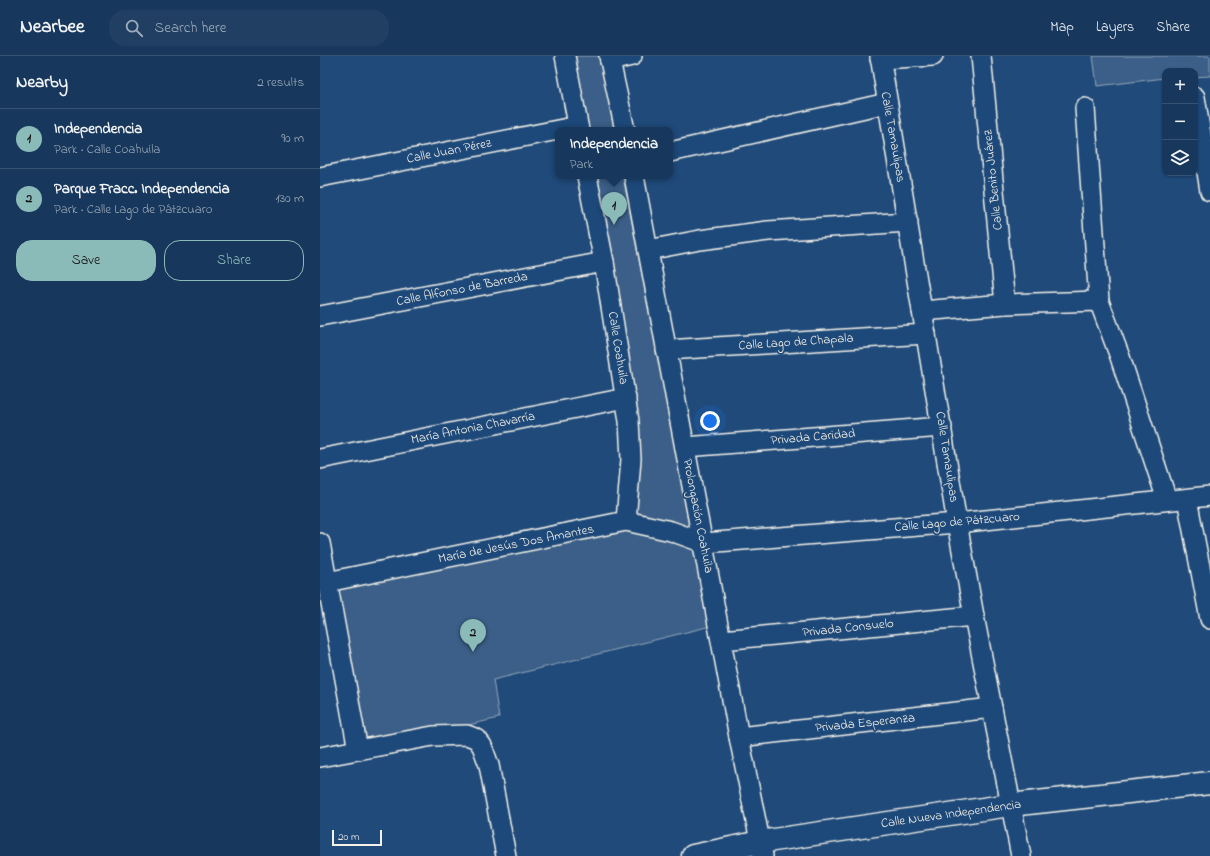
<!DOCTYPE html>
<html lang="en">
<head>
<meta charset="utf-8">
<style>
	body { margin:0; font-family:"Indie Flower",sans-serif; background:#203f62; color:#f1f3f6 }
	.controls { position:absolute; right:12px; top:12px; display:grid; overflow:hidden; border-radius:8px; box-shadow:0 1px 3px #0004 }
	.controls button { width:36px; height:36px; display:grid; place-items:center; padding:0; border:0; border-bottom:1px solid #365272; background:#17385c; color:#f1f3f6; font:20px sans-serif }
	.scale { position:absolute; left:12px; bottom:10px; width:50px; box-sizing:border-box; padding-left:4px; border:2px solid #f4f1e8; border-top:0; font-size:11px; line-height:14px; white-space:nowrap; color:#f4f1e8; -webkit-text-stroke:3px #1f4a7a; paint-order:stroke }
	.you { position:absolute; left:390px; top:365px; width:14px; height:14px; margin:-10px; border:3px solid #fff; border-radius:50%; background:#1a73e8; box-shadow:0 0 0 6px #1a73e833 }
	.badge { display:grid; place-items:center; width:26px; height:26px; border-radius:50%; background:#8bbbb9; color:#111; font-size:13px; font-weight:700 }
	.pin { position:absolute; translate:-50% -33px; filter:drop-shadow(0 1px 2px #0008) }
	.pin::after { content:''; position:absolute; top:21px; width:14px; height:12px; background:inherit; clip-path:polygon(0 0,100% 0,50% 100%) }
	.popup { position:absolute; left:235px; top:71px; width:118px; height:52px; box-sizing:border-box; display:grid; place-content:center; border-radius:8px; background:#17385c; filter:drop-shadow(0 1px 3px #0005); font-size:13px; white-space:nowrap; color:#9eacbb }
	.popup b { font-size:15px; color:#f1f3f6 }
	.popup::after { content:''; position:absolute; left:50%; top:100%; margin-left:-8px; border:8px solid transparent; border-top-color:#17385c }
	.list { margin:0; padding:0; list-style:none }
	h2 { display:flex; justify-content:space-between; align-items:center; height:52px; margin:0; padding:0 16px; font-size:17px }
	h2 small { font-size:13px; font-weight:400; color:#9eacbb }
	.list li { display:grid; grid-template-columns:26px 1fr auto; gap:12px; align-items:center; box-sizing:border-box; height:60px; padding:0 16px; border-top:1px solid #365272 }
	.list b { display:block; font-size:15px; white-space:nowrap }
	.list p { margin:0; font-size:13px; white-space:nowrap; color:#9eacbb }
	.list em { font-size:13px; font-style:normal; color:#9eacbb }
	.actions { display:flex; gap:8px; padding:12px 16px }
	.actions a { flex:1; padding:9px 0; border:1px solid #8bbbb9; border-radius:16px; text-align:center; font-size:14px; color:#8bbbb9 }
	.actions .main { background:#8bbbb9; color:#111 }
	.icon { flex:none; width:22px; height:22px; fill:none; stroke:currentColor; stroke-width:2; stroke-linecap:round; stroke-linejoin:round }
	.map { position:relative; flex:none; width:890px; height:800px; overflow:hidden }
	header { display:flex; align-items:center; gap:24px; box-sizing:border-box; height:56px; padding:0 20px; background:#17385c; border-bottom:1px solid #365272 }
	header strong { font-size:19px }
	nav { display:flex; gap:22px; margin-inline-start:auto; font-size:14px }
	.search { width:280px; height:36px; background:#203f62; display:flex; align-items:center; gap:10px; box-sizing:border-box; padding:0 14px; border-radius:16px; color:#9eacbb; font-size:15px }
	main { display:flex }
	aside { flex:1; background:#17385c }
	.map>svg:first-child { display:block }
	.green { fill:#3a5f88; stroke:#97a8b8 }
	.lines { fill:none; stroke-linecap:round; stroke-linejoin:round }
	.street-casing { stroke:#f4f1e8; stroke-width:22 }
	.secondary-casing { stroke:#f4f1e8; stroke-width:25 }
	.street { stroke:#1f4a7a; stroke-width:19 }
	.secondary { stroke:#1f4a7a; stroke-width:22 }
	.labels { text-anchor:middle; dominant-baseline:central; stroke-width:3.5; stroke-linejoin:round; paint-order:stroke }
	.street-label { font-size:13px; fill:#f4f1e8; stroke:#1f4a7a }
</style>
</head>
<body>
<header>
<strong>Nearbee</strong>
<div class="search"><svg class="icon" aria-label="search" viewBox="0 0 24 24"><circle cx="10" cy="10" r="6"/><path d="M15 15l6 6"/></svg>Search here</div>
<nav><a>Map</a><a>Layers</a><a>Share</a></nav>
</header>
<main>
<aside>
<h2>Nearby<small>2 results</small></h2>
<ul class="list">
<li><span class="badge">1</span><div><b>Independencia</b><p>Park · Calle Coahuila</p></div><em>90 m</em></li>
<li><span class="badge">2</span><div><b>Parque Fracc. Independencia</b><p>Park · Calle Lago de Pátzcuaro</p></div><em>130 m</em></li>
</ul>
<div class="actions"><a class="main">Save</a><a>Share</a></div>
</aside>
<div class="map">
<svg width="890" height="800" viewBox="0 0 890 800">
	<rect width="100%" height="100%" fill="#1f4a7a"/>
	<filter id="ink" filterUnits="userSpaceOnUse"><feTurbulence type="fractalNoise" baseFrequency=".025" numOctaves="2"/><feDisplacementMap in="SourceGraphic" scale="8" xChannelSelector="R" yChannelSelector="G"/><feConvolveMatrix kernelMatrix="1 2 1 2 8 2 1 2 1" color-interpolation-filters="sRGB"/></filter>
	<g filter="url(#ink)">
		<g class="green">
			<polygon points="245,0 280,0 294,74 259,74"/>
			<polygon points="773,0 890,0 890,20 875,21 875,15 845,15 845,22 777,30"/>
			<polygon points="267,120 303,120 345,339 377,484 399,568 173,624 179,662 38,694 7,526 306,465 311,403"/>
		</g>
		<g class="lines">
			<defs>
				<g id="street">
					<polyline points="245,0 259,74"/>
					<polyline points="289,0 305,74"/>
					<polyline points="560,0 637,467 654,560 701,800"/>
					<polyline points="661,0 685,248"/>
					<polyline points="560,3 613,0"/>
					<polyline points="290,5 312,0"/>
					<polyline points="875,41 890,135"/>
					<polyline points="765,52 779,245 800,301 847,444"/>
					<polyline points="350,96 567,47"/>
					<polyline points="267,120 284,206 309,365 311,403 306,465"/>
					<polyline points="314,120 419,681 443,800"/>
					<polyline points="0,121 258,70"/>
					<polyline points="328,194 380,184 448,175 588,166"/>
					<polyline points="602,255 685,248 779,245"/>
					<polyline points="0,260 284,206"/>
					<polyline points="346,294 606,278"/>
					<polyline points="365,391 622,371"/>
					<polyline points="0,403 306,342"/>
					<polyline points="867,443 890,563"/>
					<polyline points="0,487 38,694"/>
					<polyline points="7,526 306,465 351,475 384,487 637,467 890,440"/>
					<polyline points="402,584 654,560"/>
					<polyline points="419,681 672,652"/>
					<polyline points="0,701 113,680 147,679 157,683 162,690 169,709 186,800"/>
				</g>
				<polyline id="secondary" points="373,800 440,786 690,749 890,727"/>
			</defs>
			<use href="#street" class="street-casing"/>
			<use href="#secondary" class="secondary-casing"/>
			<use href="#street" class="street"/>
			<use href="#secondary" class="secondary"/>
		</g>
	</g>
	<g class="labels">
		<g class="street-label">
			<text transform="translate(573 81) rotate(80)">Calle Tamaulipas</text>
			<text transform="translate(129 95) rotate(-11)">Calle Juan Pérez</text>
			<text transform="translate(673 124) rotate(-96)">Calle Benito Juárez</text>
			<text transform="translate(142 233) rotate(-11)">Calle Alfonso de Barreda</text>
			<text transform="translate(476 286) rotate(-4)">Calle Lago de Chapala</text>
			<text transform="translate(298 292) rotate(81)">Calle Coahuila</text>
			<text transform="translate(153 372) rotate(-11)">María Antonia Chavarría</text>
			<text transform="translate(493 381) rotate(-5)">Privada Caridad</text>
			<text transform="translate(627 401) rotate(81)">Calle Tamaulipas</text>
			<text transform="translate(378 460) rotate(79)">Prolongación Coahuila</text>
			<text transform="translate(637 466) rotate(-5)">Calle Lago de Pátzcuaro</text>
			<text transform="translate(196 488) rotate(-11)">María de Jesús Dos Amantes</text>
			<text transform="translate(528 572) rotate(-6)">Privada Consuelo</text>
			<text transform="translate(545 667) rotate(-6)">Privada Esperanza</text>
			<text transform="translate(631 758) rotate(-8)">Calle Nueva Independencia</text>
		</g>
	</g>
</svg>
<div class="controls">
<button>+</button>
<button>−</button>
<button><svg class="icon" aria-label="layers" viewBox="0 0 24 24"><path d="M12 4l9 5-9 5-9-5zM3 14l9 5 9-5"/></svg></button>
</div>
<div class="scale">20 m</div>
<div class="you"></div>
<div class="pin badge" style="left:294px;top:169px">1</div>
<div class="popup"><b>Independencia</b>Park</div>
<div class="pin badge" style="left:153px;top:596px">2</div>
</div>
</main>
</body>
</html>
